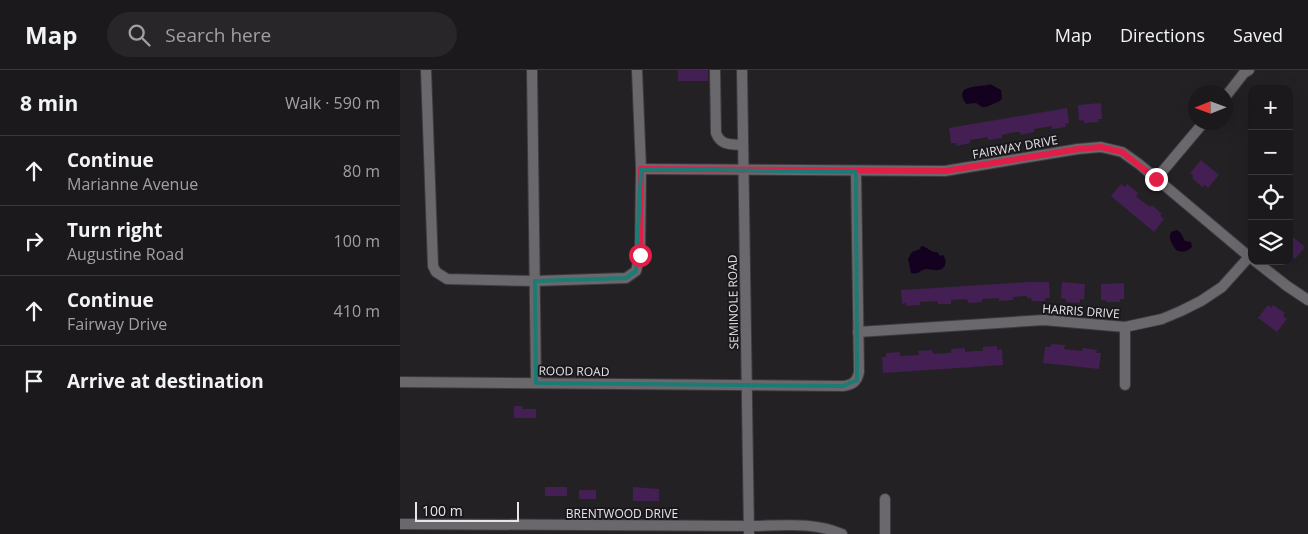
<!DOCTYPE html>
<html lang="en">
<head>
<meta charset="utf-8">
<style>
	body { margin:0; font-family:"Open Sans",sans-serif; background:#282629; color:#f1f3f6 }
	.controls { position:absolute; right:15px; top:15px; display:grid; overflow:hidden; border-radius:10px; box-shadow:0 5px 20px #0002 }
	.controls button { width:45px; height:45px; display:grid; place-items:center; padding:0; border:0; border-bottom:1px solid #39383b; background:#1b191c; color:#f1f3f6; font:25px sans-serif }
	.compass { position:absolute; left:788px; top:15px; width:45px; height:45px; border-radius:50%; background:#1b191c; box-shadow:0 5px 20px #0002; rotate:269deg }
	.scale { position:absolute; left:15px; bottom:12px; width:104px; box-sizing:border-box; padding-left:5px; border:2px solid #e7e5e8; border-top:0; font-size:14px; line-height:18px; white-space:nowrap; color:#e7e5e8; -webkit-text-stroke:4px #1a181c; paint-order:stroke }
	.stop { position:absolute; width:15px; height:15px; margin:-11px; border:4px solid #e11d48; border-radius:50%; background:#fff }
	.stop.end { background:#e11d48; border-color:#fff; box-shadow:0 1px 5px #0008 }
	.list { margin:0; padding:0; list-style:none }
	h2 { display:flex; justify-content:space-between; align-items:center; height:65px; margin:0; padding:0 20px; font-size:21px }
	h2 small { font-size:16px; font-weight:400; color:#a0a0a3 }
	.list li { display:grid; grid-template-columns:32px 1fr auto; gap:15px; align-items:center; box-sizing:border-box; height:70px; padding:0 20px; border-top:1px solid #39383b }
	.list b { display:block; font-size:19px; white-space:nowrap }
	.list p { margin:0; font-size:16px; white-space:nowrap; color:#a0a0a3 }
	.list em { font-size:16px; font-style:normal; color:#a0a0a3 }
	.icon { flex:none; width:28px; height:28px; fill:none; stroke:currentColor; stroke-width:2; stroke-linecap:round; stroke-linejoin:round }
	.map { position:relative; flex:none; width:908px; height:464px; overflow:hidden }
	header { display:flex; align-items:center; gap:30px; box-sizing:border-box; height:70px; padding:0 25px; background:#1b191c; border-bottom:1px solid #39383b }
	header strong { font-size:24px }
	nav { display:flex; gap:28px; margin-inline-start:auto; font-size:18px }
	.search { width:350px; height:45px; background:#282629; display:flex; align-items:center; gap:12px; box-sizing:border-box; padding:0 18px; border-radius:28px; color:#a0a0a3; font-size:19px }
	main { display:flex }
	aside { flex:1; background:#1b191c }
	.map>svg:first-child { display:block }
	.water { fill:#14001f }
	.building { fill:#431f53 }
	.lines { fill:none; stroke-linecap:round; stroke-linejoin:round }
	.minor-casing { stroke:#3d3b3e; stroke-width:12 }
	.minor { stroke:#6b686d; stroke-width:10 }
	.route { stroke:#e11d48; stroke-width:6 }
	.marked { fill:none; stroke:#1a7c74; stroke-width:4; stroke-linejoin:round }
	.labels { text-anchor:middle; dominant-baseline:central; stroke-width:4; stroke-linejoin:round; paint-order:stroke }
	.street-label { font-size:12px; fill:#e7e5e8; stroke:#1a181c }
</style>
</head>
<body>
<header>
<strong>Map</strong>
<div class="search"><svg class="icon" aria-label="search" viewBox="0 0 24 24"><circle cx="10" cy="10" r="6"/><path d="M15 15l6 6"/></svg>Search here</div>
<nav><a>Map</a><a>Directions</a><a>Saved</a></nav>
</header>
<main>
<aside>
<h2>8 min<small>Walk · 590 m</small></h2>
<ul class="list">
<li><svg class="icon" aria-label="ahead" viewBox="0 0 24 24"><path d="M12 20V5M6 11l6-6 6 6"/></svg><div><b>Continue</b><p>Marianne Avenue</p></div><em>80 m</em></li>
<li><svg class="icon" aria-label="right" viewBox="0 0 24 24"><path d="M7 20v-9h11M14 6l5 5-5 5"/></svg><div><b>Turn right</b><p>Augustine Road</p></div><em>100 m</em></li>
<li><svg class="icon" aria-label="ahead" viewBox="0 0 24 24"><path d="M12 20V5M6 11l6-6 6 6"/></svg><div><b>Continue</b><p>Fairway Drive</p></div><em>410 m</em></li>
<li><svg class="icon" aria-label="arrive" viewBox="0 0 24 24"><path d="M6 21V4h12l-3 4 3 4H6"/></svg><div><b>Arrive at destination</b></div></li>
</ul>
</aside>
<div class="map">
<svg width="908" height="464" viewBox="0 0 908 464">
	<rect width="100%" height="100%" fill="#242125"/>
	<g class="water">
		<path d="M590,14L601,20L602,28L600,31L586,37H582L576,33L566,34C552,13 581,18 590,14Z"/>
		<path d="M777,160L781,163L785,171L791,172L792,177C787,182 782,183 776,180C772,174 768,169 771,162Z"/>
		<path d="M521,176C528,177 531,183 537,182L540,186L543,185C549,193 544,202 534,200C532,200 528,199 526,199C520,200 519,205 511,203L508,189L512,182L520,179Z"/>
	</g>
	<g class="building">
		<rect x="278" y="0" width="30" height="11"/>
		<polygon points="701,33 702,49 698,49 698,52 684,53 684,50 679,51 678,35"/>
		<polygon points="667,38 669,53 665,54 666,57 652,59 652,56 634,59 634,62 621,65 620,62 615,62 602,65 602,68 588,70 588,67 583,68 570,70 570,73 557,76 556,73 551,73 549,58"/>
		<polygon points="801,90 819,105 808,118 805,115 802,117 792,108 794,106 790,103"/>
		<polygon points="721,114 725,117 727,114 738,123 736,126 739,129 750,137 752,135 762,144 760,146 764,149 754,162 711,126"/>
		<polygon points="889,164 905,177 895,189 889,184"/>
		<polygon points="629,212 649,212 650,228 645,228 645,231 632,231 631,228 627,228 627,226 613,227 613,230 599,231 599,228 582,229 582,232 568,233 568,230 564,229 551,230 551,234 538,234 537,231 520,232 520,235 506,236 506,233 502,234 501,220"/>
		<polygon points="662,212 685,214 684,230 680,229 680,233 666,232 666,229 661,228"/>
		<polygon points="724,213 724,229 720,229 720,232 706,232 706,230 701,230 701,214"/>
		<polygon points="868,235 871,238 873,235 885,243 883,246 887,249 877,262 858,248"/>
		<polygon points="651,274 665,275 664,279 682,281 683,278 697,280 696,283 701,283 699,299 643,293 645,277 650,277"/>
		<polygon points="597,276 597,280 602,279 603,295 483,303 482,287 486,287 486,283 500,282 500,286 519,285 518,281 532,280 533,284 546,283 551,283 551,279 565,278 565,282 575,281 583,281 583,277"/>
		<polygon points="114,336 122,336 122,339 136,339 136,348 114,348"/>
		<rect x="145" y="417" width="22" height="9"/>
		<polygon points="233,417 259,419 259,431 233,431"/>
		<rect x="179" y="420" width="17" height="9"/>
	</g>
	<g class="lines">
		<defs>
			<g id="minor">
				<polyline points="26,0 33,196 36,202 47,209 135,211 226,208 236,201 240,185 241,99 237,0"/>
				<polyline points="132,0 136,313"/>
				<path d="M315,0L316,63C321,76 331,74 343,75"/>
				<polyline points="342,0 349,464"/>
				<polyline points="826,26 844,3 849,0"/>
				<polyline points="241,99 545,101 678,79 701,77 722,82 739,94 852,189"/>
				<polyline points="756,109 804,52"/>
				<polyline points="855,191 887,216 908,230"/>
				<polyline points="725,257 725,315"/>
				<polyline points="458,262 644,250 725,257 762,249 781,241 801,231 822,217 849,187"/>
				<path d="M0,312L443,316C452,315 457,312 459,302L456,102"/>
				<polyline points="485,429 485,464"/>
				<path d="M0,454L349,456C379,456 413,451 442,464"/>
			</g>
		</defs>
		<use href="#minor" class="minor-casing"/>
		<use href="#minor" class="minor"/>
	</g>
	<g class="lines">
		<polyline class="route" points="240,185 241,99 545,101 678,79 701,77 722,82 756,109"/>
	</g>
	<path class="marked" d="M241,99L456,102L457,310L443,316L136,313L135,211L226,208L236,201Z"/>
	<g class="labels">
		<g class="street-label">
			<text transform="translate(615 77) rotate(-10)">FAIRWAY DRIVE</text>
			<text transform="translate(333 232) rotate(-91)">SEMINOLE ROAD</text>
			<text transform="translate(681 241) rotate(4)">HARRIS DRIVE</text>
			<text transform="translate(174 301) rotate(1)">ROOD ROAD</text>
			<text x="222" y="443">BRENTWOOD DRIVE</text>
		</g>
	</g>
</svg>
<div class="controls">
<button>+</button>
<button>−</button>
<button><svg class="icon" aria-label="locate" viewBox="0 0 24 24"><circle cx="12" cy="12" r="6"/><path d="M12 2v4M12 18v4M2 12h4M18 12h4"/></svg></button>
<button><svg class="icon" aria-label="layers" viewBox="0 0 24 24"><path d="M12 4l9 5-9 5-9-5zM3 14l9 5 9-5"/></svg></button>
</div>
<svg class="compass" viewBox="-18 -18 36 36"><path d="M0-13l5 13h-10z" fill="#e53935"/><path d="M0 13l5-13h-10z" fill="#a0a0a3"/></svg>
<div class="scale">100 m</div>
<div class="stop" style="left:240px;top:185px"></div>
<div class="stop end" style="left:756px;top:109px"></div>
</div>
</main>
</body>
</html>
